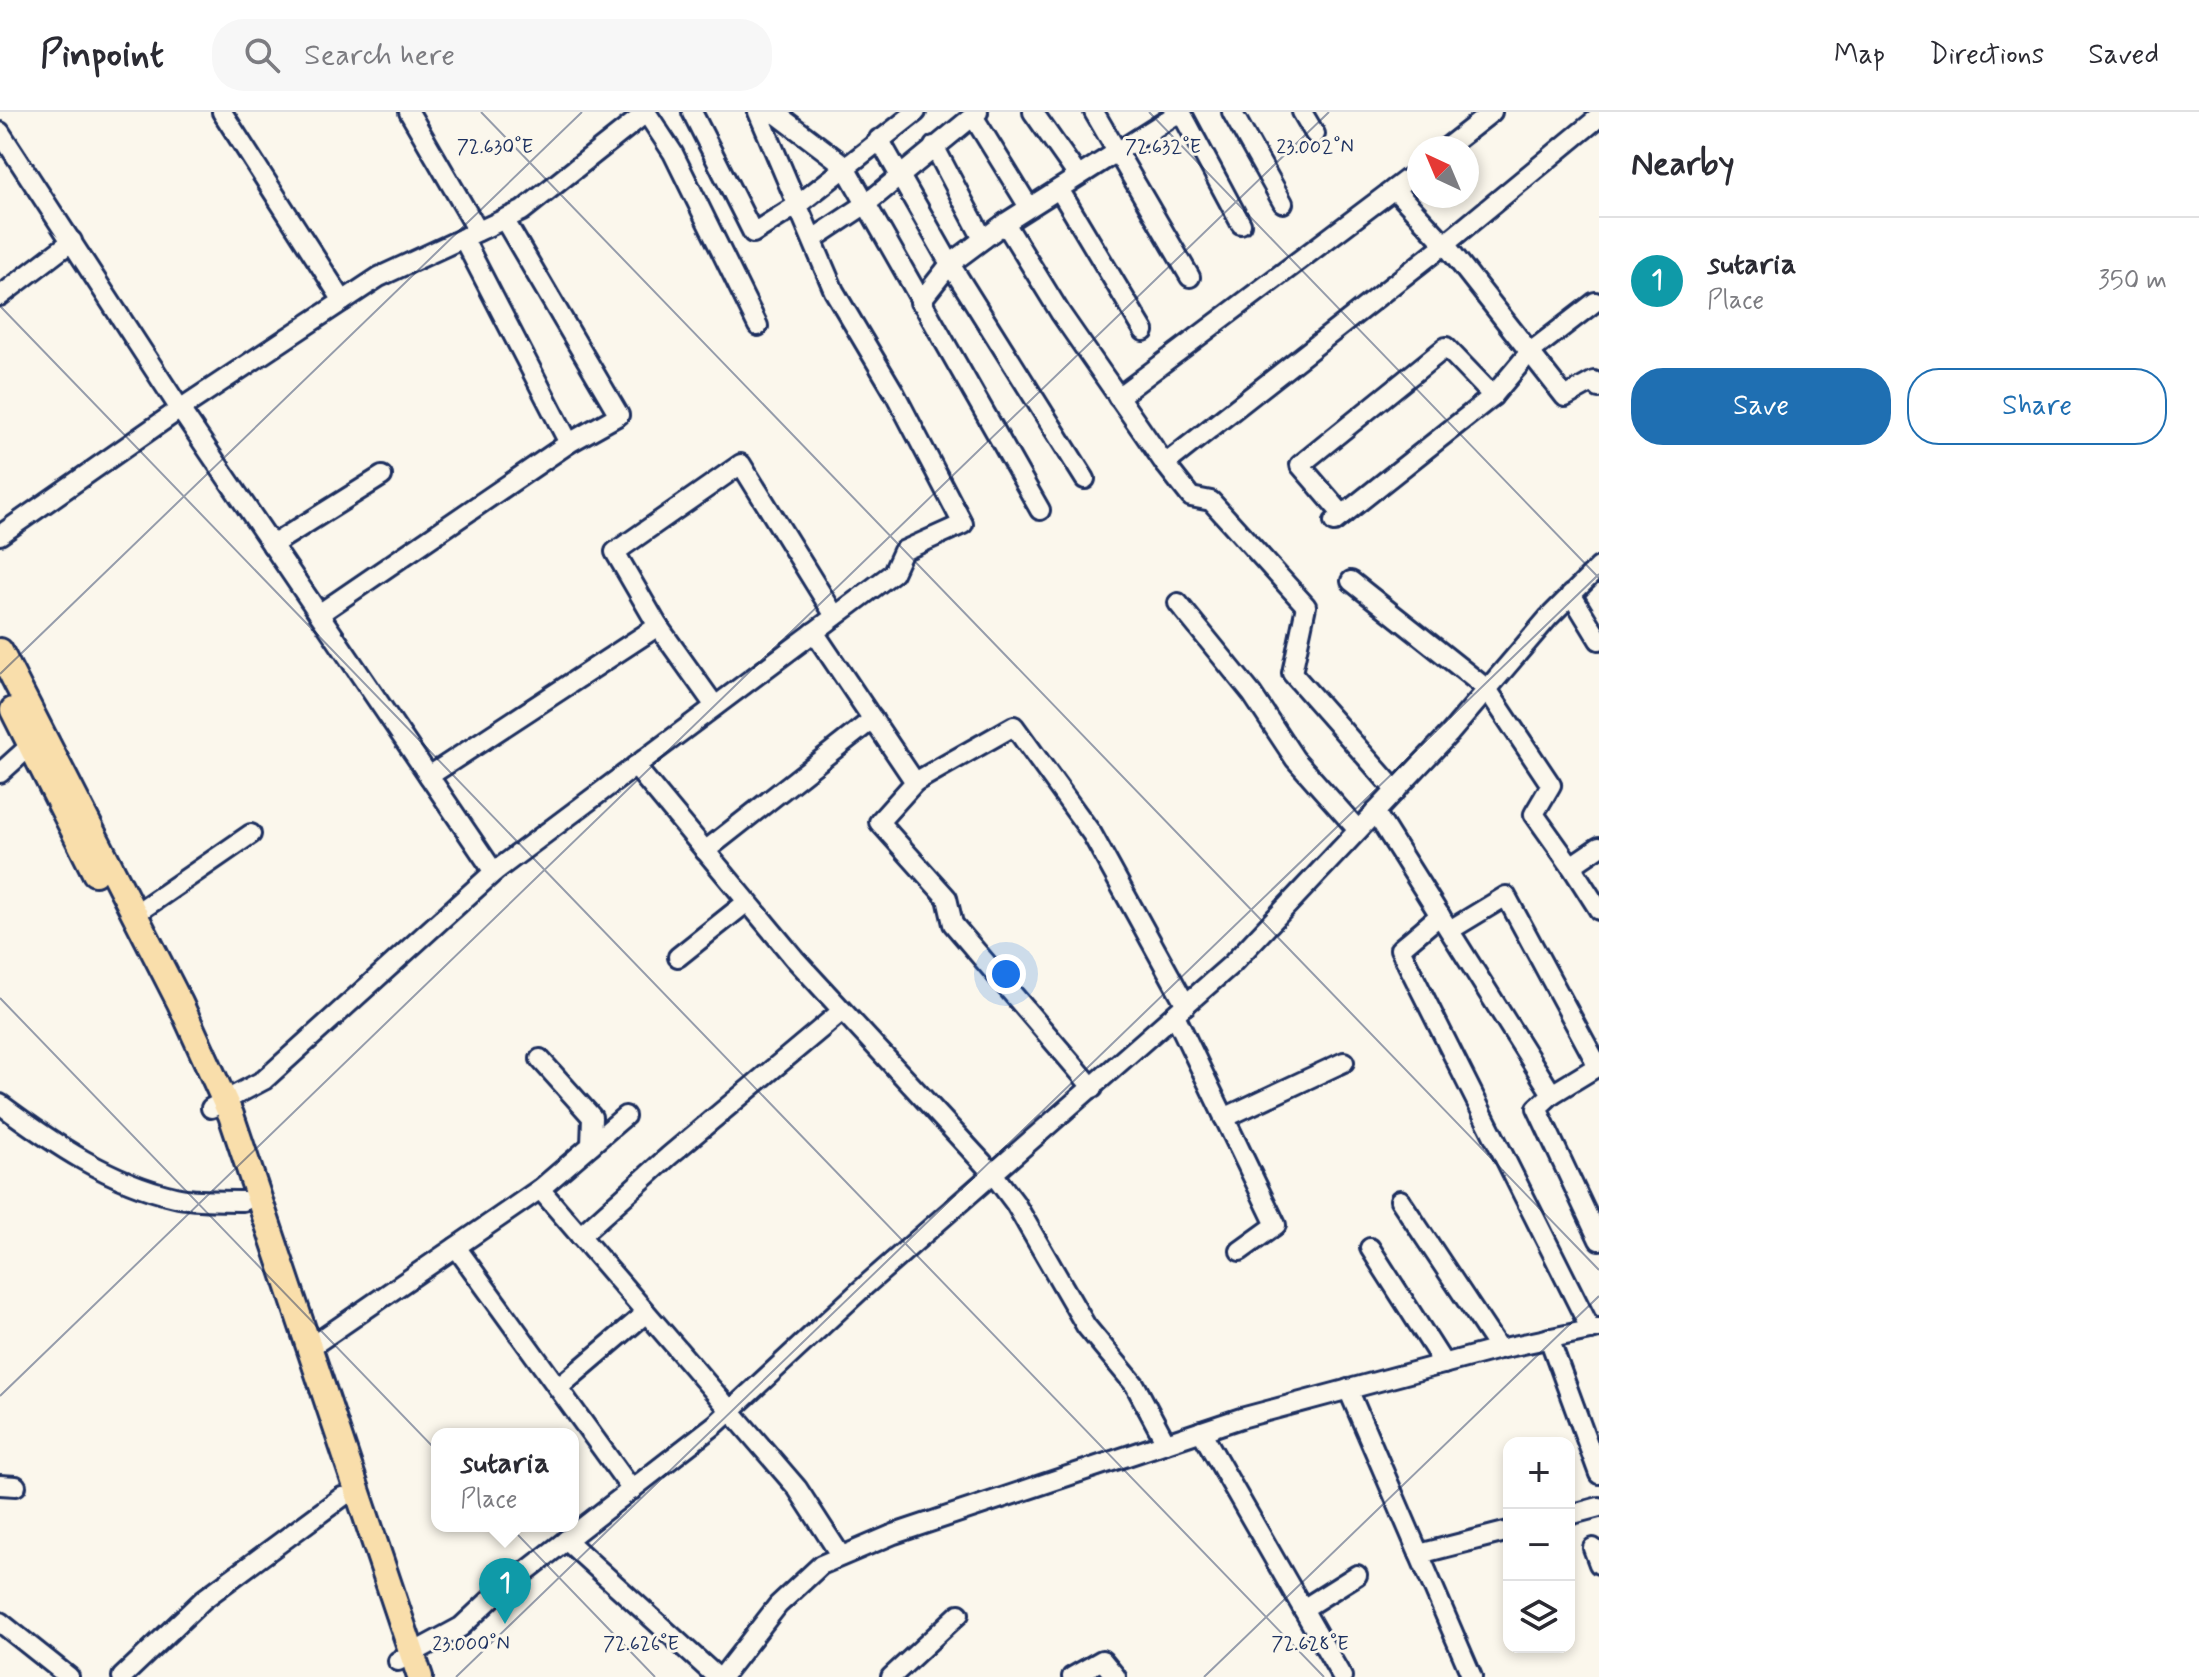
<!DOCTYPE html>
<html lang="en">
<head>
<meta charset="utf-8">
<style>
	body { margin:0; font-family:Mynerve,sans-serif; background:#f7f7f7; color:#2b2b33 }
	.controls { position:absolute; right:24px; bottom:24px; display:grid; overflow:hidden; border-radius:16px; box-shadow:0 4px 12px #0003 }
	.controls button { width:72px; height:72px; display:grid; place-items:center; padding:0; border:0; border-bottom:2px solid #e1e1e2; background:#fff; color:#2b2b33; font:40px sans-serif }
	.compass { position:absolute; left:1407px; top:24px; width:72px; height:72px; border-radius:50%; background:#fff; box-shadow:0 4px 12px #0003; rotate:316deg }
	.you { position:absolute; left:1006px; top:862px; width:28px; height:28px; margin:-20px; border:6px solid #fff; border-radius:50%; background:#1a73e8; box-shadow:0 0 0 12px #1a73e833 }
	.badge { display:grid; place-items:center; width:52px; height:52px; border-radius:50%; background:#1f6fb2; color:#fff; font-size:26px; font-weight:700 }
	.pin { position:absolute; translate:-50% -66px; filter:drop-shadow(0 2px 4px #0008) }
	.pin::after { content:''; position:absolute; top:42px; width:28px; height:24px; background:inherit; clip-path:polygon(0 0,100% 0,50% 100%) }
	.popup { position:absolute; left:431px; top:1316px; width:148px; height:104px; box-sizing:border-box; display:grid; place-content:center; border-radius:16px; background:#fff; filter:drop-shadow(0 2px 6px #0005); font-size:26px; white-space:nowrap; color:#7c7c81 }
	.popup b { font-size:30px; color:#2b2b33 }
	.popup::after { content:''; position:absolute; left:50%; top:100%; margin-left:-16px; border:16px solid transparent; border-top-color:#fff }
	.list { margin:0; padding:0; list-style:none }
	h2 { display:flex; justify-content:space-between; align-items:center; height:104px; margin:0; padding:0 32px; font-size:34px }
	h2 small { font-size:26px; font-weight:400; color:#7c7c81 }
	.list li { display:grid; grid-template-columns:52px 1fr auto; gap:24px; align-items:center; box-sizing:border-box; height:128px; padding:0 32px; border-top:2px solid #e1e1e2 }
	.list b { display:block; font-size:30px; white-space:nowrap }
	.list p { margin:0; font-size:26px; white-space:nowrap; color:#7c7c81 }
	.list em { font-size:26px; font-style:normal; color:#7c7c81 }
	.actions { display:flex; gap:16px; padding:24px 32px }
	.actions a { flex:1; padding:18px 0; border:2px solid #1f6fb2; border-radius:32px; text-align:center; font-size:28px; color:#1f6fb2 }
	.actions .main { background:#1f6fb2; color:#fff }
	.icon { flex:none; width:44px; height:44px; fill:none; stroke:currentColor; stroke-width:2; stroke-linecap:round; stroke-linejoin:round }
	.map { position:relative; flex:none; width:1599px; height:1565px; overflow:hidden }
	header { display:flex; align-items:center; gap:48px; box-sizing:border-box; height:112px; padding:0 40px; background:#fff; border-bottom:2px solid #e1e1e2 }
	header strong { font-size:38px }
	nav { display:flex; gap:44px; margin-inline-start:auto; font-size:28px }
	.search { width:560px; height:72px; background:#f7f7f7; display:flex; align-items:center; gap:20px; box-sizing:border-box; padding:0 28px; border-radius:32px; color:#7c7c81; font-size:30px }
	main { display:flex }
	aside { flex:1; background:#fff }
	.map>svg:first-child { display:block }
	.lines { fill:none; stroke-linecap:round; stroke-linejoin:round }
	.minor-casing { stroke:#1b2f5e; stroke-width:24 }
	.major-casing { stroke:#1b2f5e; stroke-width:30 }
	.minor { stroke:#fbf7ec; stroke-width:18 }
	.major { stroke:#f9deab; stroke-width:24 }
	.ticks { fill:none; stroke:#1b2f5e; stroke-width:2; stroke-opacity:0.45 }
	.ticks-label { font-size:20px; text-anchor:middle; fill:#1b2f5e; stroke:#fbf7ec; stroke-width:6; stroke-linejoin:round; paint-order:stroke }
</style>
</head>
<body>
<header>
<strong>Pinpoint</strong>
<div class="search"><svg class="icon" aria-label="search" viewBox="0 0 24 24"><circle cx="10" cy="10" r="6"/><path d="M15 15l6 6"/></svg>Search here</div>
<nav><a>Map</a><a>Directions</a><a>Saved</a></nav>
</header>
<main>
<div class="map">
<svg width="1599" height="1565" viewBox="0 0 1599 1565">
	<rect width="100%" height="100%" fill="#fbf7ec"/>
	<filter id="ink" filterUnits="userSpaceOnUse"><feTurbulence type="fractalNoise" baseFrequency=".0125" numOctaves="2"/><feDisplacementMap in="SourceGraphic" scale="16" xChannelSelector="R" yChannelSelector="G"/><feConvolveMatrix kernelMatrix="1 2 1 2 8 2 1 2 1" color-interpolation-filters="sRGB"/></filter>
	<g filter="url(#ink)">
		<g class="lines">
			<defs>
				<g id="minor">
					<polyline points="222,0 343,189"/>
					<polyline points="409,0 478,119"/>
					<polyline points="646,0 673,41 758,214"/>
					<polyline points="692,0 753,121 799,92 916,0"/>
					<polyline points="774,0 844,53 1040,398"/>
					<polyline points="1033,0 1078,64"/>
					<polyline points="1094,0 1190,165"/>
					<polyline points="1180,0 1005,111 1061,202 1165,352 1445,132 1565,285 1594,269 1599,276"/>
					<polyline points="1181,0 1241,112"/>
					<polyline points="1232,0 1283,91"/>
					<polyline points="1302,0 1315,22"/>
					<polyline points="973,4 1029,95"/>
					<polyline points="0,20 180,297 494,760 893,461 903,439 963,412 894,280 834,179 758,0"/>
					<polyline points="879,27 950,152 1005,111"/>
					<polyline points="934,34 983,127"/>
					<polyline points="1446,36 1492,0"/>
					<polyline points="1059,77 1144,219"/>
					<polyline points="1394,77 1419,58"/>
					<polyline points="463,126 569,331 619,303 504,107"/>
					<polyline points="813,127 866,92 978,0"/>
					<polyline points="0,184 72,129"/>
					<polyline points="920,190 950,152 1085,367"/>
					<polyline points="1118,285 1394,77 1445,132 1599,5"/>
					<polyline points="1165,352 1191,385 1211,389 1306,494 1292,561 1396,679"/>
					<polyline points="1343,403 1300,353 1446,235 1493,284"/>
					<polyline points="1334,410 1493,284 1529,241 1595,190"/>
					<polyline points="0,423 180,297 379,165 522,99 647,0"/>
					<polyline points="272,433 382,364"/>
					<polyline points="1351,469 1487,577 1551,673 1534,702 1571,754 1599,735"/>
					<polyline points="1571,482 1599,528"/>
					<polyline points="1178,491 1252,582 1295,647 1358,718"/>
					<polyline points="319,502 569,331"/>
					<polyline points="658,514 615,440 741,352 835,504"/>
					<polyline points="814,520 915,670 879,710 947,786 953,812 1093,976"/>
					<polyline points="635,654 795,847 994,1063 1015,1091 1086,1214 1135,1273 1166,1331"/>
					<polyline points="0,661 30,634"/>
					<polyline points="429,664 658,514 715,594"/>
					<polyline points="915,670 1014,614 1092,722 1186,893"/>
					<polyline points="1375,700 1552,982 1537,996 1599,1128"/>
					<polyline points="705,739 873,607"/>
					<polyline points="1571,754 1599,798"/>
					<polyline points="135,802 251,722"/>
					<polyline points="1440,803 1400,837 1591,1218"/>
					<polyline points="1450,818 1506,784 1598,954 1552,982"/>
					<polyline points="678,845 747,790"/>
					<polyline points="1175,903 1276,1113 1240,1139"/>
					<polyline points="540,947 592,1005 591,1033"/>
					<path d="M0,992C54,1032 109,1070 175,1085C196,1090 221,1088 243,1089"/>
					<polyline points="211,996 264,968 494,760"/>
					<polyline points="1224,1006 1344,950"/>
					<polyline points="540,1077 797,1376 841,1444"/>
					<polyline points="1400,1088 1499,1237"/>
					<polyline points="580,1124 669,1044 842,899"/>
					<polyline points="456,1135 632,1378"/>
					<polyline points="1370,1136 1444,1252"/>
					<polyline points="1549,1226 1599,1362"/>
					<polyline points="309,1236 540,1077 625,1004"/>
					<polyline points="558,1276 645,1202"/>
					<polyline points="1348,1277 1472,1565"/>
					<polyline points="1201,1319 1342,1565"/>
					<polyline points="0,1373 16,1374"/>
					<polyline points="1569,1403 1599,1395"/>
					<polyline points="566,1428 717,1565"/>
					<polyline points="1593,1436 1599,1452"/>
					<polyline points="1419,1442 1509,1419"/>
					<polyline points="1303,1497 1357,1463"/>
					<polyline points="0,1510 69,1565"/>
					<polyline points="398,1549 461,1515 493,1485 716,1312 866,1173 1232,852 1450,621 1548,506 1599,455"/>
					<polyline points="122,1565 204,1487 342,1385"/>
					<polyline points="722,1565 778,1493 821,1453 894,1422 1241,1306 1499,1237 1599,1216"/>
					<polyline points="891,1565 959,1502"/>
					<polyline points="1072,1565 1102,1548 1116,1565"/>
				</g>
				<g id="major">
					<polyline points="0,539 180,891 231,1003 420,1565"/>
					<polyline points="13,598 95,761"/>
				</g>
			</defs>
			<use href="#minor" class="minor-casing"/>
			<use href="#major" class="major-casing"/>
			<use href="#minor" class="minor"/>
			<use href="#major" class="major"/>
		</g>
	</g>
	<path class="ticks" d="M481,0L1599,1158M1149,0L1599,466M0,194L1324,1565M0,562L582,0M0,886L655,1565M0,1284L1329,0M456,1565L1599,462M1204,1565L1599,1184"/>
	<g class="ticks-label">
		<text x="1315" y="41">23.002°N</text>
		<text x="495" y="41">72.630°E</text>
		<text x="1163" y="41">72.632°E</text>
		<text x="641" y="1538">72.626°E</text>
		<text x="1310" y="1538">72.628°E</text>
		<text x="471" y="1538">23.000°N</text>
	</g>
</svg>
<div class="controls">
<button>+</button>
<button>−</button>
<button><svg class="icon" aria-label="layers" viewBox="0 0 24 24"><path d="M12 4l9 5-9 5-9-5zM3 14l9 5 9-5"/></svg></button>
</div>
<svg class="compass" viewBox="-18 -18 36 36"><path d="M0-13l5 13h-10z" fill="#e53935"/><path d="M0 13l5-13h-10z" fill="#7c7c81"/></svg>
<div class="you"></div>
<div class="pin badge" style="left:505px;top:1512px;background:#0f9aa8">1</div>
<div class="popup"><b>sutaria</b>Place</div>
</div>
<aside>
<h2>Nearby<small></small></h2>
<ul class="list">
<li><span class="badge" style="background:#0f9aa8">1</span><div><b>sutaria</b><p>Place</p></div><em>350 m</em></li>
</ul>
<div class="actions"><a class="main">Save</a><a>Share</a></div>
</aside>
</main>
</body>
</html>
